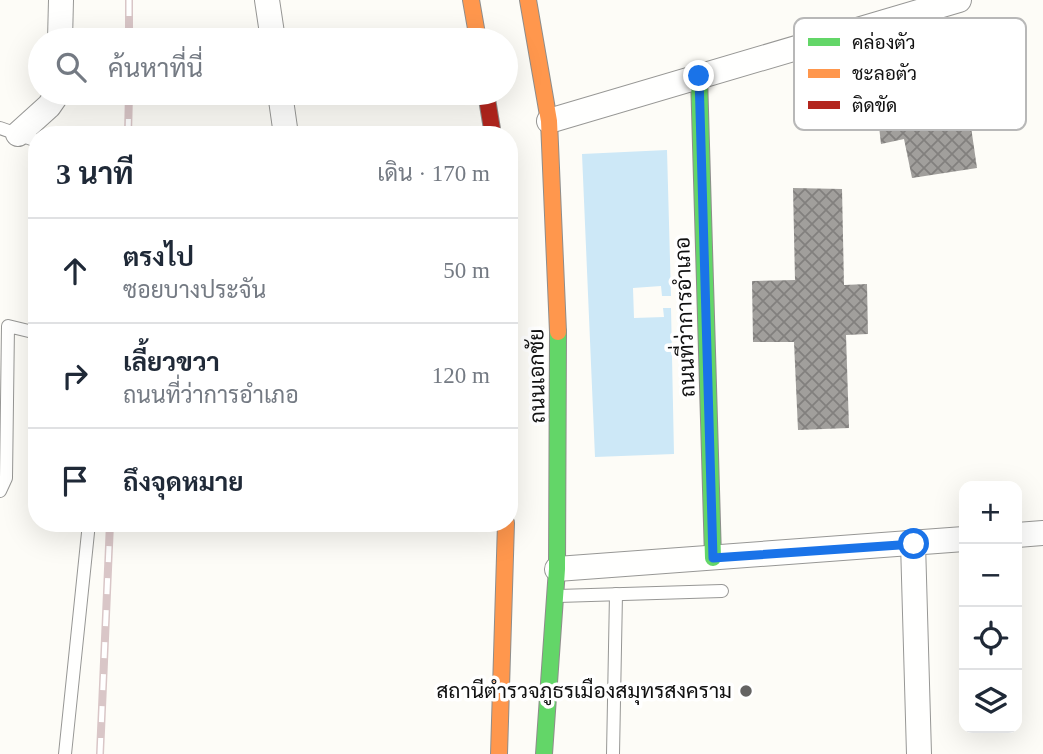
<!DOCTYPE html>
<html lang="th">
<head>
<meta charset="utf-8">
<style>
	body { margin:0; font-family:"Times New Roman",Sarabun,serif; background:#f6f6f7; color:#1f2937 }
	.controls { position:absolute; right:21px; bottom:21px; display:grid; overflow:hidden; border-radius:14px; box-shadow:0 7px 28px #0002 }
	.controls button { width:63px; height:63px; display:grid; place-items:center; padding:0; border:0; border-bottom:2px solid #e0e1e3; background:#fff; color:#1f2937; font:35px sans-serif }
	.stop { position:absolute; width:21px; height:21px; margin:-16px; border:5px solid #1a73e8; border-radius:50%; background:#fff }
	.stop.end { background:#1a73e8; border-color:#fff; box-shadow:0 2px 7px #0008 }
	.list { margin:0; padding:0; list-style:none }
	h2 { display:flex; justify-content:space-between; align-items:center; height:91px; margin:0; padding:0 28px; font-size:30px }
	h2 small { font-size:23px; font-weight:400; color:#747a83 }
	.list li { display:grid; grid-template-columns:46px 1fr auto; gap:21px; align-items:center; box-sizing:border-box; height:105px; padding:0 28px; border-top:2px solid #e0e1e3 }
	.list b { display:block; font-size:26px; white-space:nowrap }
	.list p { margin:0; font-size:23px; white-space:nowrap; color:#747a83 }
	.list em { font-size:23px; font-style:normal; color:#747a83 }
	.icon { flex:none; width:38px; height:38px; fill:none; stroke:currentColor; stroke-width:2; stroke-linecap:round; stroke-linejoin:round }
	.map { position:relative; flex:none; width:1043px; height:754px; overflow:hidden }
	.search { position:absolute; background:#fff; box-shadow:0 7px 28px #0002; left:28px; top:28px; width:490px; height:77px; display:flex; align-items:center; gap:18px; box-sizing:border-box; padding:0 24px; border-radius:38px; color:#747a83; font-size:26px }
	.panel { position:absolute; background:#fff; box-shadow:0 7px 28px #0002; left:28px; top:126px; width:490px; height:406px; border-radius:28px }
	.map>svg:first-child { display:block }
	.water { fill:#cde8f7 }
	.building { fill:url(#building-cross-hatch) }
	.lines { fill:none; stroke-linecap:round; stroke-linejoin:round }
	.lane-casing { stroke:#979795; stroke-width:14 }
	.street-casing { stroke:#979795; stroke-width:26 }
	.fast-casing { stroke:#8e8d8b; stroke-width:18 }
	.slow-casing { stroke:#8e8d8b; stroke-width:18 }
	.jam-casing { stroke:#8e8d8b; stroke-width:18 }
	.lane { stroke:#fffffe; stroke-width:12 }
	.street { stroke:#fffffe; stroke-width:24 }
	.fast { stroke:#63d668; stroke-width:16 }
	.slow { stroke:#ff974d; stroke-width:16 }
	.jam { stroke:#b3261e; stroke-width:16 }
	.rail-casing { stroke:#d9c6c7; stroke-width:8 }
	.rail { stroke:#fff; stroke-width:5; stroke-dasharray:16; stroke-linecap:butt }
	.route { stroke:#1a73e8; stroke-width:9 }
	.poi-dot { fill:#646362; stroke:#fff; stroke-width:2.5 }
	.labels { text-anchor:middle; dominant-baseline:central; stroke-width:7; stroke-linejoin:round; paint-order:stroke }
	.street-label { font-size:21px; fill:#111; stroke:#fff }
	.poi-label { font-size:21px; fill:#111; stroke:#fff; text-anchor:end }
	.key { fill:#fff; stroke:#b8b8b8; stroke-width:2 }
	.key-label { font-size:19px; fill:#111 }
</style>
</head>
<body>
<div class="map">
<svg width="1043" height="754" viewBox="0 0 1043 754">
	<defs>
		<pattern id="building-cross-hatch" width="8" height="8" patternUnits="userSpaceOnUse" patternTransform="scale(1.75)"><rect width="8" height="8" fill="#a19f9c"/><path d="M0 0l8 8M0 8l8-8" fill="none" stroke="#82807e"/></pattern>
	</defs>
	<rect width="100%" height="100%" fill="#fdfcf7"/>
	<polygon class="water" points="667,150 671,296 662,296 661,286 633,288 634,318 664,317 663,308 671,308 674,454 595,457 582,154"/>
	<g class="building">
		<polygon points="958,38 977,168 912,178 904,139 881,144 875,91 902,87 896,43"/>
		<polygon points="793,188 842,189 844,285 867,284 868,334 846,335 849,428 798,430 794,342 753,342 752,281 795,280"/>
	</g>
	<g class="lines">
		<defs>
			<g id="lane">
				<polyline points="0,128 37,141"/>
				<polyline points="0,491 6,478 8,326 37,333"/>
				<polyline points="558,596 722,591"/>
				<polyline points="65,754 89,523"/>
				<polyline points="613,754 616,594"/>
			</g>
			<g id="street">
				<polyline points="267,0 273,40"/>
				<polyline points="60,40 61,0"/>
				<polyline points="280,93 286,135"/>
				<polyline points="549,121 959,0"/>
				<polyline points="18,134 49,106 58,93"/>
				<polyline points="1017,535 1043,533"/>
				<polyline points="913,543 919,754"/>
				<polyline points="557,569 964,539"/>
			</g>
			<g id="fast">
				<polyline points="699,76 713,558"/>
				<polyline points="544,754 557,569 558,332"/>
			</g>
			<g id="slow">
				<polyline points="471,0 478,40"/>
				<polyline points="528,0 549,121 558,332"/>
				<polyline points="499,754 506,523"/>
			</g>
			<polyline id="jam" points="486,93 493,135"/>
		</defs>
		<use href="#lane" class="lane-casing"/>
		<use href="#street" class="street-casing"/>
		<use href="#fast" class="fast-casing"/>
		<use href="#slow" class="slow-casing"/>
		<use href="#jam" class="jam-casing"/>
		<use href="#lane" class="lane"/>
		<use href="#street" class="street"/>
		<use href="#fast" class="fast"/>
		<use href="#slow" class="slow"/>
		<use href="#jam" class="jam"/>
		<defs>
			<g id="rail">
				<polyline points="129,0 129,40"/>
				<polyline points="128,135 129,93"/>
				<polyline points="100,754 110,523"/>
			</g>
		</defs>
		<use href="#rail" class="rail-casing"/>
		<use href="#rail" class="rail"/>
	</g>
	<g class="lines">
		<polyline class="route" points="699,76 713,558 914,544"/>
	</g>
	<circle class="poi-dot" cx="746" cy="691" r="7"/>
	<g class="labels">
		<g class="street-label">
			<text transform="translate(685 317) rotate(-92)">ถนนที่ว่าการอำเภอ</text>
			<text transform="translate(537 376) rotate(-91)">ถนนเอกชัย</text>
		</g>
		<g class="poi-label">
			<text x="732" y="691">สถานีตำรวจภูธรเมืองสมุทรสงคราม</text>
		</g>
	</g>
	<rect x="794" y="18" width="232" height="112" rx="10" class="key"/>
	<rect x="808" y="38" width="32" height="8" fill="#63d668"/>
	<rect x="808" y="69" width="32" height="9" fill="#ff974d"/>
	<rect x="808" y="101" width="32" height="8" fill="#b3261e"/>
	<g class="key-label">
		<text x="852" y="49">คล่องตัว</text>
		<text x="852" y="80">ชะลอตัว</text>
		<text x="852" y="112">ติดขัด</text>
	</g>
</svg>
<div class="controls">
<button>+</button>
<button>−</button>
<button><svg class="icon" aria-label="locate" viewBox="0 0 24 24"><circle cx="12" cy="12" r="6"/><path d="M12 2v4M12 18v4M2 12h4M18 12h4"/></svg></button>
<button><svg class="icon" aria-label="layers" viewBox="0 0 24 24"><path d="M12 4l9 5-9 5-9-5zM3 14l9 5 9-5"/></svg></button>
</div>
<div class="stop" style="left:914px;top:544px"></div>
<div class="stop end" style="left:699px;top:76px"></div>
<div class="search"><svg class="icon" aria-label="search" viewBox="0 0 24 24"><circle cx="10" cy="10" r="6"/><path d="M15 15l6 6"/></svg>ค้นหาที่นี่</div>
<section class="panel">
<h2>3 นาที<small>เดิน · 170 m</small></h2>
<ul class="list">
<li><svg class="icon" aria-label="ahead" viewBox="0 0 24 24"><path d="M12 20V5M6 11l6-6 6 6"/></svg><div><b>ตรงไป</b><p>ซอยบางประจัน</p></div><em>50 m</em></li>
<li><svg class="icon" aria-label="right" viewBox="0 0 24 24"><path d="M7 20v-9h11M14 6l5 5-5 5"/></svg><div><b>เลี้ยวขวา</b><p>ถนนที่ว่าการอำเภอ</p></div><em>120 m</em></li>
<li><svg class="icon" aria-label="arrive" viewBox="0 0 24 24"><path d="M6 21V4h12l-3 4 3 4H6"/></svg><div><b>ถึงจุดหมาย</b></div></li>
</ul>
</section>
</div>
</body>
</html>
